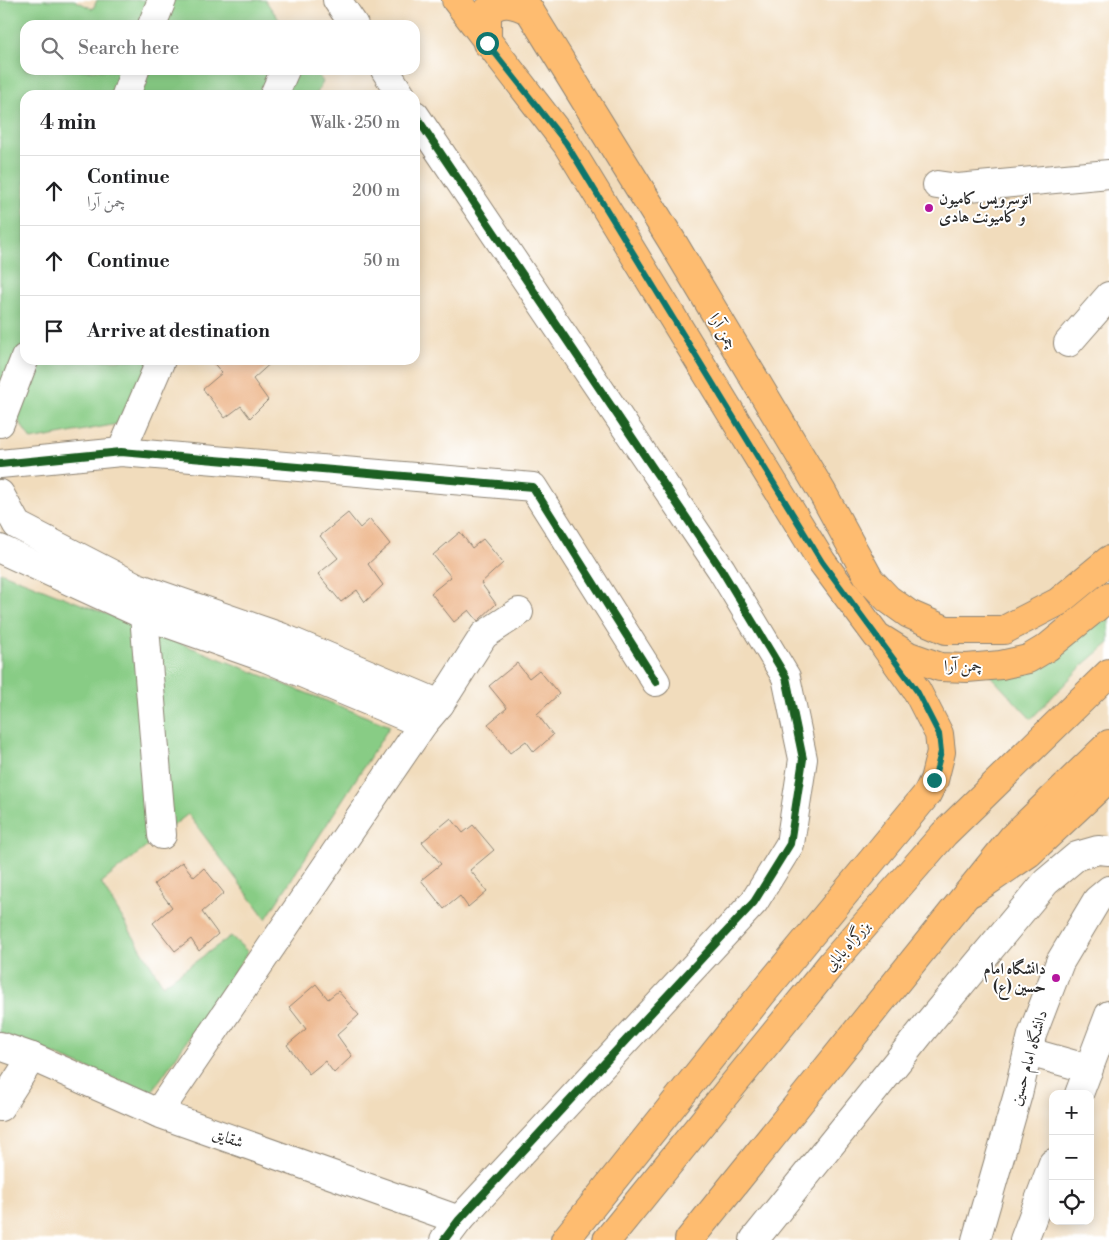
<!DOCTYPE html>
<html lang="en">
<head>
<meta charset="utf-8">
<style>
	body { margin:0; font-family:"Libre Bodoni",Amiri,serif; background:#f6f6f6; color:#202124 }
	.controls { position:absolute; right:15px; bottom:15px; display:grid; overflow:hidden; border-radius:10px; box-shadow:0 2px 12px #0003 }
	.controls button { width:45px; height:45px; display:grid; place-items:center; padding:0; border:0; border-bottom:1px solid #e0e0e0; background:#fff; color:#202124; font:25px sans-serif }
	.stop { position:absolute; width:15px; height:15px; margin:-11px; border:4px solid #0f766e; border-radius:50%; background:#fff }
	.stop.end { background:#0f766e; border-color:#fff; box-shadow:0 1px 5px #0008 }
	.list { margin:0; padding:0; list-style:none }
	h2 { display:flex; justify-content:space-between; align-items:center; height:65px; margin:0; padding:0 20px; font-size:21px }
	h2 small { font-size:16px; font-weight:400; color:#757577 }
	.list li { display:grid; grid-template-columns:32px 1fr auto; gap:15px; align-items:center; box-sizing:border-box; height:70px; padding:0 20px; border-top:1px solid #e0e0e0 }
	.list b { display:block; font-size:19px; white-space:nowrap }
	.list p { margin:0; font-size:16px; white-space:nowrap; color:#757577 }
	.list em { font-size:16px; font-style:normal; color:#757577 }
	.icon { flex:none; width:28px; height:28px; fill:none; stroke:currentColor; stroke-width:2; stroke-linecap:round; stroke-linejoin:round }
	.map { position:relative; flex:none; width:1109px; height:1240px; overflow:hidden }
	.search { position:absolute; background:#fff; box-shadow:0 2px 12px #0003; left:20px; top:20px; width:400px; height:55px; display:flex; align-items:center; gap:12px; box-sizing:border-box; padding:0 18px; border-radius:15px; color:#757577; font-size:19px }
	.panel { position:absolute; background:#fff; box-shadow:0 2px 12px #0003; left:20px; top:90px; width:400px; height:275px; border-radius:15px }
	.map>svg:first-child { display:block }
	.green { fill:#88cc85; stroke:#5a7c58 }
	.building { fill:#ecb285 }
	.lines { fill:none; stroke-linecap:round; stroke-linejoin:round }
	.minor-casing { stroke:#8e8474; stroke-width:30 }
	.major-casing { stroke:#8e8474; stroke-width:30 }
	.highway-casing { stroke:#8e8474; stroke-width:30 }
	.minor { stroke:#fff; stroke-width:28 }
	.major { stroke:#febc70; stroke-width:28 }
	.highway { stroke:#febc70; stroke-width:28 }
	.cycleway-casing { stroke:#fff; stroke-width:11 }
	.cycleway { stroke:#1b5e20; stroke-width:8 }
	.route { stroke:#0f766e; stroke-width:6 }
	.poi-dot { fill:#b5179e; stroke:#fff; stroke-width:2 }
	.labels { text-anchor:middle; dominant-baseline:central; stroke-width:4; stroke-linejoin:round; paint-order:stroke }
	.poi-label { font-size:16px; font-weight:bold; fill:#2b2b2b; stroke:#fff; text-anchor:start }
	.street-label { font-size:16px; fill:#2b2b2b; stroke:#fff }
</style>
</head>
<body>
<div class="map">
<svg width="1109" height="1240" viewBox="0 0 1109 1240">
	<rect width="100%" height="100%" fill="#fff"/>
	<filter id="ink" filterUnits="userSpaceOnUse"><feTurbulence type="fractalNoise" baseFrequency=".02" numOctaves="2"/><feDisplacementMap in="SourceGraphic" scale="10" xChannelSelector="R" yChannelSelector="G"/><feConvolveMatrix kernelMatrix="1 2 1 2 8 2 1 2 1" color-interpolation-filters="sRGB"/></filter>
	<filter id="wash" filterUnits="userSpaceOnUse"><feTurbulence type="fractalNoise" baseFrequency=".0096" numOctaves="4" result="noise"/><feDisplacementMap in="SourceGraphic" scale="20" xChannelSelector="R" yChannelSelector="G"/><feGaussianBlur stdDeviation="1.12" result="paint"/><feColorMatrix in="noise" values="0 0 0 0 0 0 0 0 0 0 0 0 0 0 0 0 0 1.4 0 .05"/><feComposite in="paint" operator="in"/></filter>
	<g filter="url(#wash)">
		<rect width="100%" height="100%" fill="#f1dcbc"/>
		<g class="green">
			<polygon points="0,0 74,0 93,9 97,0 265,0 283,25 25,25 25,70 315,70 323,82 316,95 25,95 25,360 168,360 134,421 31,440 0,392"/>
			<polygon points="0,572 390,726 266,919 188,814 101,883 163,985 231,936 248,952 151,1093 0,1033"/>
			<polygon points="1109,585 1109,643 1081,667 1031,719 981,666 1017,655"/>
		</g>
		<g id="blocks">
			<g class="building">
				<polygon points="211,360 274,360 253,379 268,400 250,418 241,406 225,418 203,389 222,373"/>
				<polygon points="348,513 360,528 370,519 390,544 368,564 383,585 365,602 357,590 341,602 318,574 338,558 320,536"/>
				<polygon points="460,532 472,548 483,539 503,563 481,583 496,604 478,621 469,610 454,622 431,593 451,577 433,555"/>
				<polygon points="517,663 529,678 539,670 559,694 537,714 553,735 534,752 526,741 510,753 488,724 507,708 489,686"/>
				<polygon points="451,818 463,833 473,825 494,850 470,870 487,891 468,907 460,896 444,909 421,880 441,864 422,842"/>
				<polygon points="182,862 194,877 204,868 224,893 202,912 218,934 199,951 191,939 175,951 153,923 172,907 154,884"/>
				<polygon points="316,984 328,999 338,991 359,1015 337,1035 352,1056 334,1073 325,1061 309,1074 287,1045 306,1029 289,1007"/>
			</g>
		</g>
	</g>
	<g filter="url(#ink)">
		<use href="#blocks" fill-opacity="0" stroke="#8e8474" stroke-width="1"/>
		<g class="lines">
			<defs>
				<g id="minor">
					<polyline points="337,0 354,25"/>
					<polyline points="152,25 162,0"/>
					<polyline points="385,70 401,95"/>
					<polyline points="126,95 135,70"/>
					<polyline points="274,95 285,70"/>
					<polyline points="415,115 721,569 786,677 803,759 790,844 754,902 459,1220 444,1240"/>
					<polyline points="937,185 958,188 1109,174"/>
					<polyline points="1068,343 1109,296"/>
					<polyline points="0,423 25,358"/>
					<polyline points="121,452 161,360"/>
					<polyline points="0,464 121,452 533,487 656,682"/>
					<polyline points="0,494 17,525 137,587 281,637 440,704"/>
					<polyline points="0,549 144,615 266,658 423,724"/>
					<polyline points="140,598 144,615 162,835"/>
					<polyline points="0,1046 32,1057 158,1113 459,1220"/>
					<polyline points="1029,1052 1089,1069"/>
					<polyline points="1079,1094 1109,1015"/>
					<polyline points="0,1107 32,1057"/>
					<polyline points="158,1113 423,724 440,704 484,635 519,612"/>
					<polyline points="754,1240 930,1021 1046,882 1077,856 1098,850 1109,851"/>
					<polyline points="976,1240 1018,1094 1032,1035 1060,962 1097,900 1109,890"/>
					<polyline points="1024,1240 1053,1163"/>
				</g>
				<g id="major">
					<polyline points="456,0 566,143 822,562 877,636 909,656 940,667 967,668 1001,665 1028,659 1048,647 1109,597"/>
					<polyline points="523,0 672,241 822,492 870,580 888,599 909,614 946,630 1004,630 1058,602 1109,560"/>
					<path d="M487,43V11C503,0 512,3 530,11"/>
					<polyline points="972,892 1029,853 1109,778"/>
					<polyline points="565,1240 761,995 927,794 934,780 941,752 939,734 917,691 884,645"/>
				</g>
				<g id="highway">
					<polyline points="607,1240 832,963 944,834 1109,673"/>
					<polyline points="689,1240 1013,837 1109,744"/>
				</g>
			</defs>
			<use href="#minor" class="minor-casing"/>
			<use href="#major" class="major-casing"/>
			<use href="#highway" class="highway-casing"/>
			<use href="#minor" class="minor"/>
			<use href="#major" class="major"/>
			<use href="#highway" class="highway"/>
			<defs>
				<g id="cycleway">
					<polyline points="415,115 721,569 786,677 803,759 790,844 754,902 459,1220 444,1240"/>
					<polyline points="0,464 121,452 533,487 656,682"/>
				</g>
			</defs>
			<use href="#cycleway" class="cycleway-casing"/>
			<use href="#cycleway" class="cycleway"/>
		</g>
	</g>
	<g class="lines" filter="url(#ink)">
		<polyline class="route" points="487,43 566,143 822,562 917,691 939,734 941,752 934,780"/>
	</g>
	<g class="poi-dot">
		<circle cx="929" cy="208" r="5"/>
		<circle cx="1056" cy="978" r="5"/>
	</g>
	<g class="labels">
		<g class="poi-label">
			<text x="939" y="199">اتوسرویس کامیون<tspan x="939" dy="18">و کامیونت هادی</tspan></text>
			<text x="1046" y="969" text-anchor="end">دانشگاه امام<tspan x="1046" dy="18">حسین (ع)</tspan></text>
		</g>
		<g class="street-label">
			<text transform="translate(723 331) rotate(59)">چمن آرا</text>
			<text x="963" y="666">چمن آرا</text>
			<text transform="translate(847 946) rotate(-49)">بزرگراه بابایی</text>
			<text transform="translate(1029 1058) rotate(-74)">دانشگاه امام حسین</text>
			<text transform="translate(228 1138) rotate(20)">شقایق</text>
		</g>
	</g>
</svg>
<div class="controls">
<button>+</button>
<button>−</button>
<button><svg class="icon" aria-label="locate" viewBox="0 0 24 24"><circle cx="12" cy="12" r="6"/><path d="M12 2v4M12 18v4M2 12h4M18 12h4"/></svg></button>
</div>
<div class="stop" style="left:487px;top:43px"></div>
<div class="stop end" style="left:934px;top:780px"></div>
<div class="search"><svg class="icon" aria-label="search" viewBox="0 0 24 24"><circle cx="10" cy="10" r="6"/><path d="M15 15l6 6"/></svg>Search here</div>
<section class="panel">
<h2>4 min<small>Walk · 250 m</small></h2>
<ul class="list">
<li><svg class="icon" aria-label="ahead" viewBox="0 0 24 24"><path d="M12 20V5M6 11l6-6 6 6"/></svg><div><b>Continue</b><p>چمن آرا</p></div><em>200 m</em></li>
<li><svg class="icon" aria-label="ahead" viewBox="0 0 24 24"><path d="M12 20V5M6 11l6-6 6 6"/></svg><div><b>Continue</b></div><em>50 m</em></li>
<li><svg class="icon" aria-label="arrive" viewBox="0 0 24 24"><path d="M6 21V4h12l-3 4 3 4H6"/></svg><div><b>Arrive at destination</b></div></li>
</ul>
</section>
</div>
</body>
</html>
